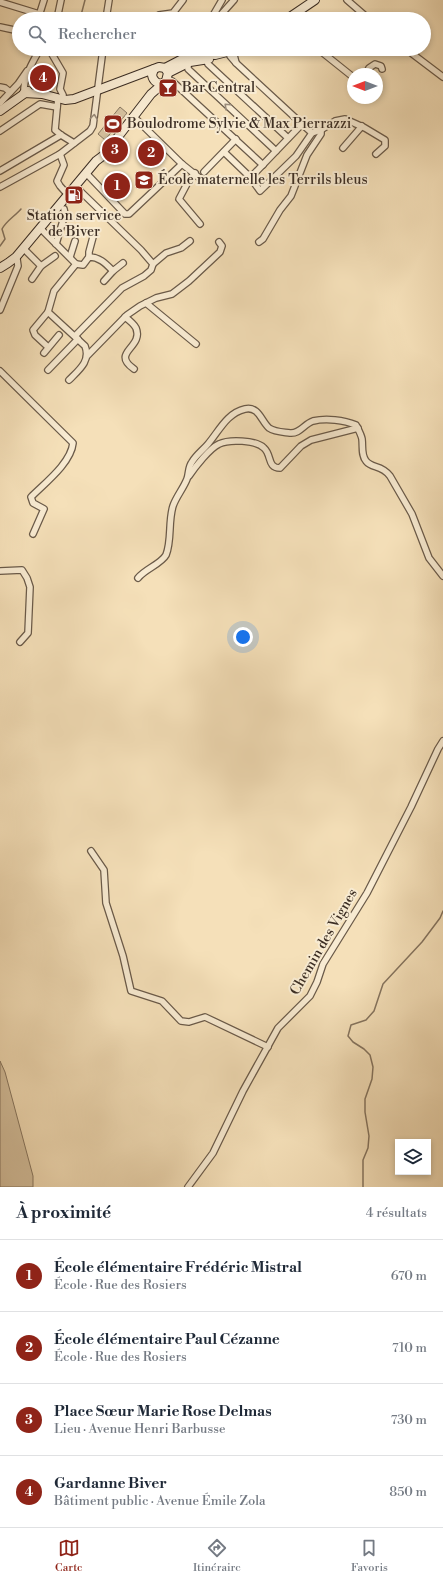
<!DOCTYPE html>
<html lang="fr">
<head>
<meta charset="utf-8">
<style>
	body { margin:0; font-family:"Libre Bodoni",serif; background:#f6f6f7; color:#1f2937 }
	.controls { position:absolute; right:12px; bottom:12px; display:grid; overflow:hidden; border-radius:0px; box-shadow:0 2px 6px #0003 }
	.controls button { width:36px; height:36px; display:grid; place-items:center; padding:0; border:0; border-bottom:1px solid #e0e1e3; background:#fff; color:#1f2937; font:20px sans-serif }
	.compass { position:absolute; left:347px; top:68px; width:36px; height:36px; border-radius:50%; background:#fff; box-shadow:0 2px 6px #0003; rotate:270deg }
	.you { position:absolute; left:243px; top:637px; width:14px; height:14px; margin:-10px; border:3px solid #fff; border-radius:50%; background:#1a73e8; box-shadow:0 0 0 6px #1a73e833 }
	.badge { display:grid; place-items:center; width:26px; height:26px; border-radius:50%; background:#8f2418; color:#fff; font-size:13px; font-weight:700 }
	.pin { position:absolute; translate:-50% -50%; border:2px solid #fff; box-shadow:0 1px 4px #0006 }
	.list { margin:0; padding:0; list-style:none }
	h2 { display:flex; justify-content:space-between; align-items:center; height:52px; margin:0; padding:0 16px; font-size:17px }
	h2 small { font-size:13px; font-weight:400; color:#747a83 }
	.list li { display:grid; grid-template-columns:26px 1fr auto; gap:12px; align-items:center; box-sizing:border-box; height:72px; padding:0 16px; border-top:1px solid #e0e1e3 }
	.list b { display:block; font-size:15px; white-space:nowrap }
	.list p { margin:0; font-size:13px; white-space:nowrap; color:#747a83 }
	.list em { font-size:13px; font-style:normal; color:#747a83 }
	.icon { flex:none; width:22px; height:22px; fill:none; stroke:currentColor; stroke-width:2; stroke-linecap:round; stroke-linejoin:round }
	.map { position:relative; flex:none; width:443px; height:1187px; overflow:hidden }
	.search { position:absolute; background:#fff; box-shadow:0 2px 6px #0003; left:12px; right:12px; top:12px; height:44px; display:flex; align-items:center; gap:10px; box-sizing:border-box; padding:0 14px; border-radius:22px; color:#747a83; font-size:15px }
	.sheet { height:340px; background:#fff }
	nav { display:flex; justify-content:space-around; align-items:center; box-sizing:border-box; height:56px; border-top:1px solid #e0e1e3; background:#fff; font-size:11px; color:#747a83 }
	nav a { display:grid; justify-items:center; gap:2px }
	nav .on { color:#8f2418 }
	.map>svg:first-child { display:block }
	.green { fill:#d6c2a0; stroke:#897862 }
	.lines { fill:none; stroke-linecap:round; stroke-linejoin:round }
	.stream { stroke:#85745f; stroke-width:1.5 }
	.street-casing { stroke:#6a5a49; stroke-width:8 }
	.secondary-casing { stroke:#3c2e24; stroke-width:10 }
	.street { stroke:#f8ebd2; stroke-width:5.5 }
	.secondary { stroke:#f8ebd2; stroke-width:8 }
	.oneway { stroke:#9a8c7b }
	.labels { text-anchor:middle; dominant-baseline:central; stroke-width:4; stroke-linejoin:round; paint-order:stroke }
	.poi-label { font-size:14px; fill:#3c2e24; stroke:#f8ebd2; text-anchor:start }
	.street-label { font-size:14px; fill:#3c2e24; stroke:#f8ebd2 }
</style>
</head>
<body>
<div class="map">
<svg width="443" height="1187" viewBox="0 0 443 1187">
	<rect width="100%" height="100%" fill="#f5e0b9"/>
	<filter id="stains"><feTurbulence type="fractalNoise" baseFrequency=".005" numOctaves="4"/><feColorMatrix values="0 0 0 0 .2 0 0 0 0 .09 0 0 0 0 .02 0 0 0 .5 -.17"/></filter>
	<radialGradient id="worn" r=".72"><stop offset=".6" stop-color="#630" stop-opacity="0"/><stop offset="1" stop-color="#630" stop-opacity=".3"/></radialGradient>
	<g class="green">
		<polygon points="120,107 127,113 105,140 98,134"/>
		<polygon points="0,1061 5,1072 33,1176 33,1187 0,1187"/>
	</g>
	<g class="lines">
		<g class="stream">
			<polyline points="80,19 85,0"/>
			<path d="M0,246L5,239L2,229C6,221 15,216 21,209"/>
			<polyline points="363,1187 363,1160 368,1148 369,1136 365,1112 365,1099 372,1079 373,1067 370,1055 364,1049 353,1042 348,1036 351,1025 366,1020 374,1011 383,984 422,942 440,918 443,911"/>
		</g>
		<defs>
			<g id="street">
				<polyline points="347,0 369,19"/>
				<polyline points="0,2 39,14"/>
				<polyline points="38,19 44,0"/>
				<polyline points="57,19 61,0"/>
				<polyline points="106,19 109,0"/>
				<polyline points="153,19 159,15 173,13 183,0"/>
				<polyline points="211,19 222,0"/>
				<polyline points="217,19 234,0"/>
				<polyline points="0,27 19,31"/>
				<polyline points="49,49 63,73 60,89 63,95"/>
				<polyline points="318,49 353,77"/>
				<polyline points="406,49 443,77"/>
				<polygon points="231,51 234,55 236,63 230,56"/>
				<polyline points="206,59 208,64 288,138"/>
				<polyline points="188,63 188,69 276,151"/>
				<polyline points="236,63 302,124 252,176 250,177"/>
				<polyline points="366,74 369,68 375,64 381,66 382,69"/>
				<polyline points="168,79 172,81 263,165"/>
				<polyline points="0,87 5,88 10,92"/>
				<path d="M24,93C23,78 33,61 40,49"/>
				<polyline points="58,98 55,130 61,135 74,143"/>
				<polyline points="0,103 18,84 27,71"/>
				<polyline points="302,124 312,133 321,130 335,121 345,119 365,128 385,140 385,146 376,154"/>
				<polyline points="0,131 40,104 57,107"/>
				<polyline points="343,148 362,126"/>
				<polyline points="224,152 250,177 260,191 296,156 312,133"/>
				<polyline points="60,154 64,165 57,181 60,186 68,195"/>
				<polyline points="182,164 202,180"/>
				<polyline points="0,171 61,135"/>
				<polyline points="204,172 236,139"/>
				<polyline points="86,173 125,214 129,214 182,164 133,116"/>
				<polyline points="195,173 188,182 179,199 200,224"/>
				<polyline points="75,186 141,250 153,264 151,270 144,276 122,288 75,336"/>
				<polyline points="0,187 60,154 90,131 93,126 103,49"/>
				<path d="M40,228L76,264L54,291L48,312L85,346C91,361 79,370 69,380"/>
				<polyline points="259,242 263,239 280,210 291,196 307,155 321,134 321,130"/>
				<polyline points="56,244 65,214 64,209"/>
				<polyline points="23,248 41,266"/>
				<polyline points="70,257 75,241"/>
				<polyline points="89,257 89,252 93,237"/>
				<path d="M76,264L83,265L89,257C100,257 106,264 113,271L123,263"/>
				<polyline points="153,264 166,253 181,248 190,241"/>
				<polyline points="32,279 41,266 55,256"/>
				<polyline points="104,281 113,271"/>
				<polyline points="146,303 196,344"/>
				<polyline points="0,310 18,266 17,259 16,257"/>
				<polyline points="48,312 33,330 35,335 48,347"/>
				<path d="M125,317C129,320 134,324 136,328C144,348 110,352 134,369"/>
				<polyline points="44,353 59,335"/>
				<polyline points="87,356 127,315 140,306 156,298 172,294 189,281 220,252 222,246 219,242"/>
				<polyline points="48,370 78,339"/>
				<path d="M0,371L73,443C71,463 45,483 31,497L33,503L44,509L33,534"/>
				<path d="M189,476C195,467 210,448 219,444C229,439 256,440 264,448C272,455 267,468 280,468L301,446L311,440L358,428"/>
				<polyline points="0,571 22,570 27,578 30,587 28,633 20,642"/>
				<path d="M138,578C145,569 161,564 166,555C172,540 168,522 173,506C176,497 183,489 187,479C189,474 188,467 192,462C196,455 203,450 208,444C219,431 227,413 245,409C259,406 261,421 269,428C275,432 283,432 290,433C300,434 304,424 313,421C326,418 344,420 356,425C358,429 361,434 362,439C363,447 361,455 366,461C372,469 381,464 390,476L412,514L429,558L443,576"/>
				<polyline points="91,851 104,870 106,903 123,956 131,991 162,1001 181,1021 189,1022 205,1017 268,1047"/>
				<polyline points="188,1187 213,1153 243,1091 278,1028 310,996 317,982 323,964 367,893 411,807 438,749 443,741"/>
			</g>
			<g id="secondary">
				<polyline points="287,19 315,0"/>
				<polyline points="165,68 188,56 196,54 215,55 239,49"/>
				<path d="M154,69L152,75C153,81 158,85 164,83"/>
				<polyline points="168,73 190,62 209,59"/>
				<polyline points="0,111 28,91"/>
				<polyline points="0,268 8,263 16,257 96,161 104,155 151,94 166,81 168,73 165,68 159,67 74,99 65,100 42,94 24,93"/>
			</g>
		</defs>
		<use href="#street" class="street-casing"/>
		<use href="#secondary" class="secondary-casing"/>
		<use href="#street" class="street"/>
		<use href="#secondary" class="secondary"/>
	</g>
	<defs><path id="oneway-chevron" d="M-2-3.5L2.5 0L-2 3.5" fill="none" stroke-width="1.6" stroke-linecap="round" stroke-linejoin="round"/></defs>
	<g class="oneway">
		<use href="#oneway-chevron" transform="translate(227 106) rotate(-137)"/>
		<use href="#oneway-chevron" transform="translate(94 117) rotate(-83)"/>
	</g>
	<defs>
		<symbol id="bar-square" viewBox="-11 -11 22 22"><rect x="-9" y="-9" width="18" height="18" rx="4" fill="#8f2418" stroke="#f8ebd2"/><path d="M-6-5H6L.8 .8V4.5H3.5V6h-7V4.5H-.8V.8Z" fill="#fff"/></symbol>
		<symbol id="stadium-square" viewBox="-11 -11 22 22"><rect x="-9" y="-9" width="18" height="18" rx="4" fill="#8f2418" stroke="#f8ebd2"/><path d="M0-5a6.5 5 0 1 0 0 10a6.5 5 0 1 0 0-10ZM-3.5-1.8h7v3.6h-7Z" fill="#fff"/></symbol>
		<symbol id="school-square" viewBox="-11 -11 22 22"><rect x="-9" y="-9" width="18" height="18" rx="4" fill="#8f2418" stroke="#f8ebd2"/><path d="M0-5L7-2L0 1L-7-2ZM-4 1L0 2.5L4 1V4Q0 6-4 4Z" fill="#fff"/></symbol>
		<symbol id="fuel-square" viewBox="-11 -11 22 22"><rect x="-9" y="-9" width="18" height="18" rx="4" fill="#8f2418" stroke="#f8ebd2"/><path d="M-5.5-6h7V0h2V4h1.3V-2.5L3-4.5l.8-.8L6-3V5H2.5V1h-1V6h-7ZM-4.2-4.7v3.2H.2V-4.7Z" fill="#fff"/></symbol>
	</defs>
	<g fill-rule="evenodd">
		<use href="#bar-square" x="157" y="77" width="22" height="22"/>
		<use href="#stadium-square" x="102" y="113" width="22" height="22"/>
		<use href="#school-square" x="133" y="169" width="22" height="22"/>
		<use href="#fuel-square" x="63" y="184" width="22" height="22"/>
	</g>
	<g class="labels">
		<g class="poi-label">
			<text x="182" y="88">Bar Central</text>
			<text x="127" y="124">Boulodrome Sylvie &amp; Max Pierrazzi</text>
			<text x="158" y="180">École maternelle les Terrils bleus</text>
			<text x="74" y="216" text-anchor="middle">Station service<tspan x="74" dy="16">de Biver</tspan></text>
		</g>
		<g class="street-label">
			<text transform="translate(324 942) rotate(-60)">Chemin des Vignes</text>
		</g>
	</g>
	<rect width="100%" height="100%" filter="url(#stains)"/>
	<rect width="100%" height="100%" fill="url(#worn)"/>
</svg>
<div class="controls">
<button><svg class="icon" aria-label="layers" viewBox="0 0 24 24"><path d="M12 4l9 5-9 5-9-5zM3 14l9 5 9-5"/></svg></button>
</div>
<svg class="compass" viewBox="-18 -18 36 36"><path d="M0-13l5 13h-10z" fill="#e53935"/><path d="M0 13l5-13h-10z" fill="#747a83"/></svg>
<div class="you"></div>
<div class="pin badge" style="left:117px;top:186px">1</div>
<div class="pin badge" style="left:151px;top:153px">2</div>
<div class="pin badge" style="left:115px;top:150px">3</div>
<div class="pin badge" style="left:43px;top:78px">4</div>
<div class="search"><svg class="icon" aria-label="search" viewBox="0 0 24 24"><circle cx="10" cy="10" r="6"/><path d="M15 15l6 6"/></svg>Rechercher</div>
</div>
<section class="sheet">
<h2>À proximité<small>4 résultats</small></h2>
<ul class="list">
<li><span class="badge">1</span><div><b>École élémentaire Frédéric Mistral</b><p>École · Rue des Rosiers</p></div><em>670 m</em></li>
<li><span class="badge">2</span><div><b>École élémentaire Paul Cézanne</b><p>École · Rue des Rosiers</p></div><em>710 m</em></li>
<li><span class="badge">3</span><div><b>Place Sœur Marie Rose Delmas</b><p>Lieu · Avenue Henri Barbusse</p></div><em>730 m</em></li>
<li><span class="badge">4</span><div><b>Gardanne Biver</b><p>Bâtiment public · Avenue Émile Zola</p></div><em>850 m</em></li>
</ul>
</section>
<nav>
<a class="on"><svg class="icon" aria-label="map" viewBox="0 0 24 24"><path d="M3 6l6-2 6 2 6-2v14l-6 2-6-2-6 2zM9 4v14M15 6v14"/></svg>Carte</a>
<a><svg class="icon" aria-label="directions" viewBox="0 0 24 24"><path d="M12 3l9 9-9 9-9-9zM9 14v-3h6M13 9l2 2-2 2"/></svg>Itinéraire</a>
<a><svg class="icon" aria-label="saved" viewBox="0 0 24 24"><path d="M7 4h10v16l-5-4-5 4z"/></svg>Favoris</a>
</nav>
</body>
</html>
